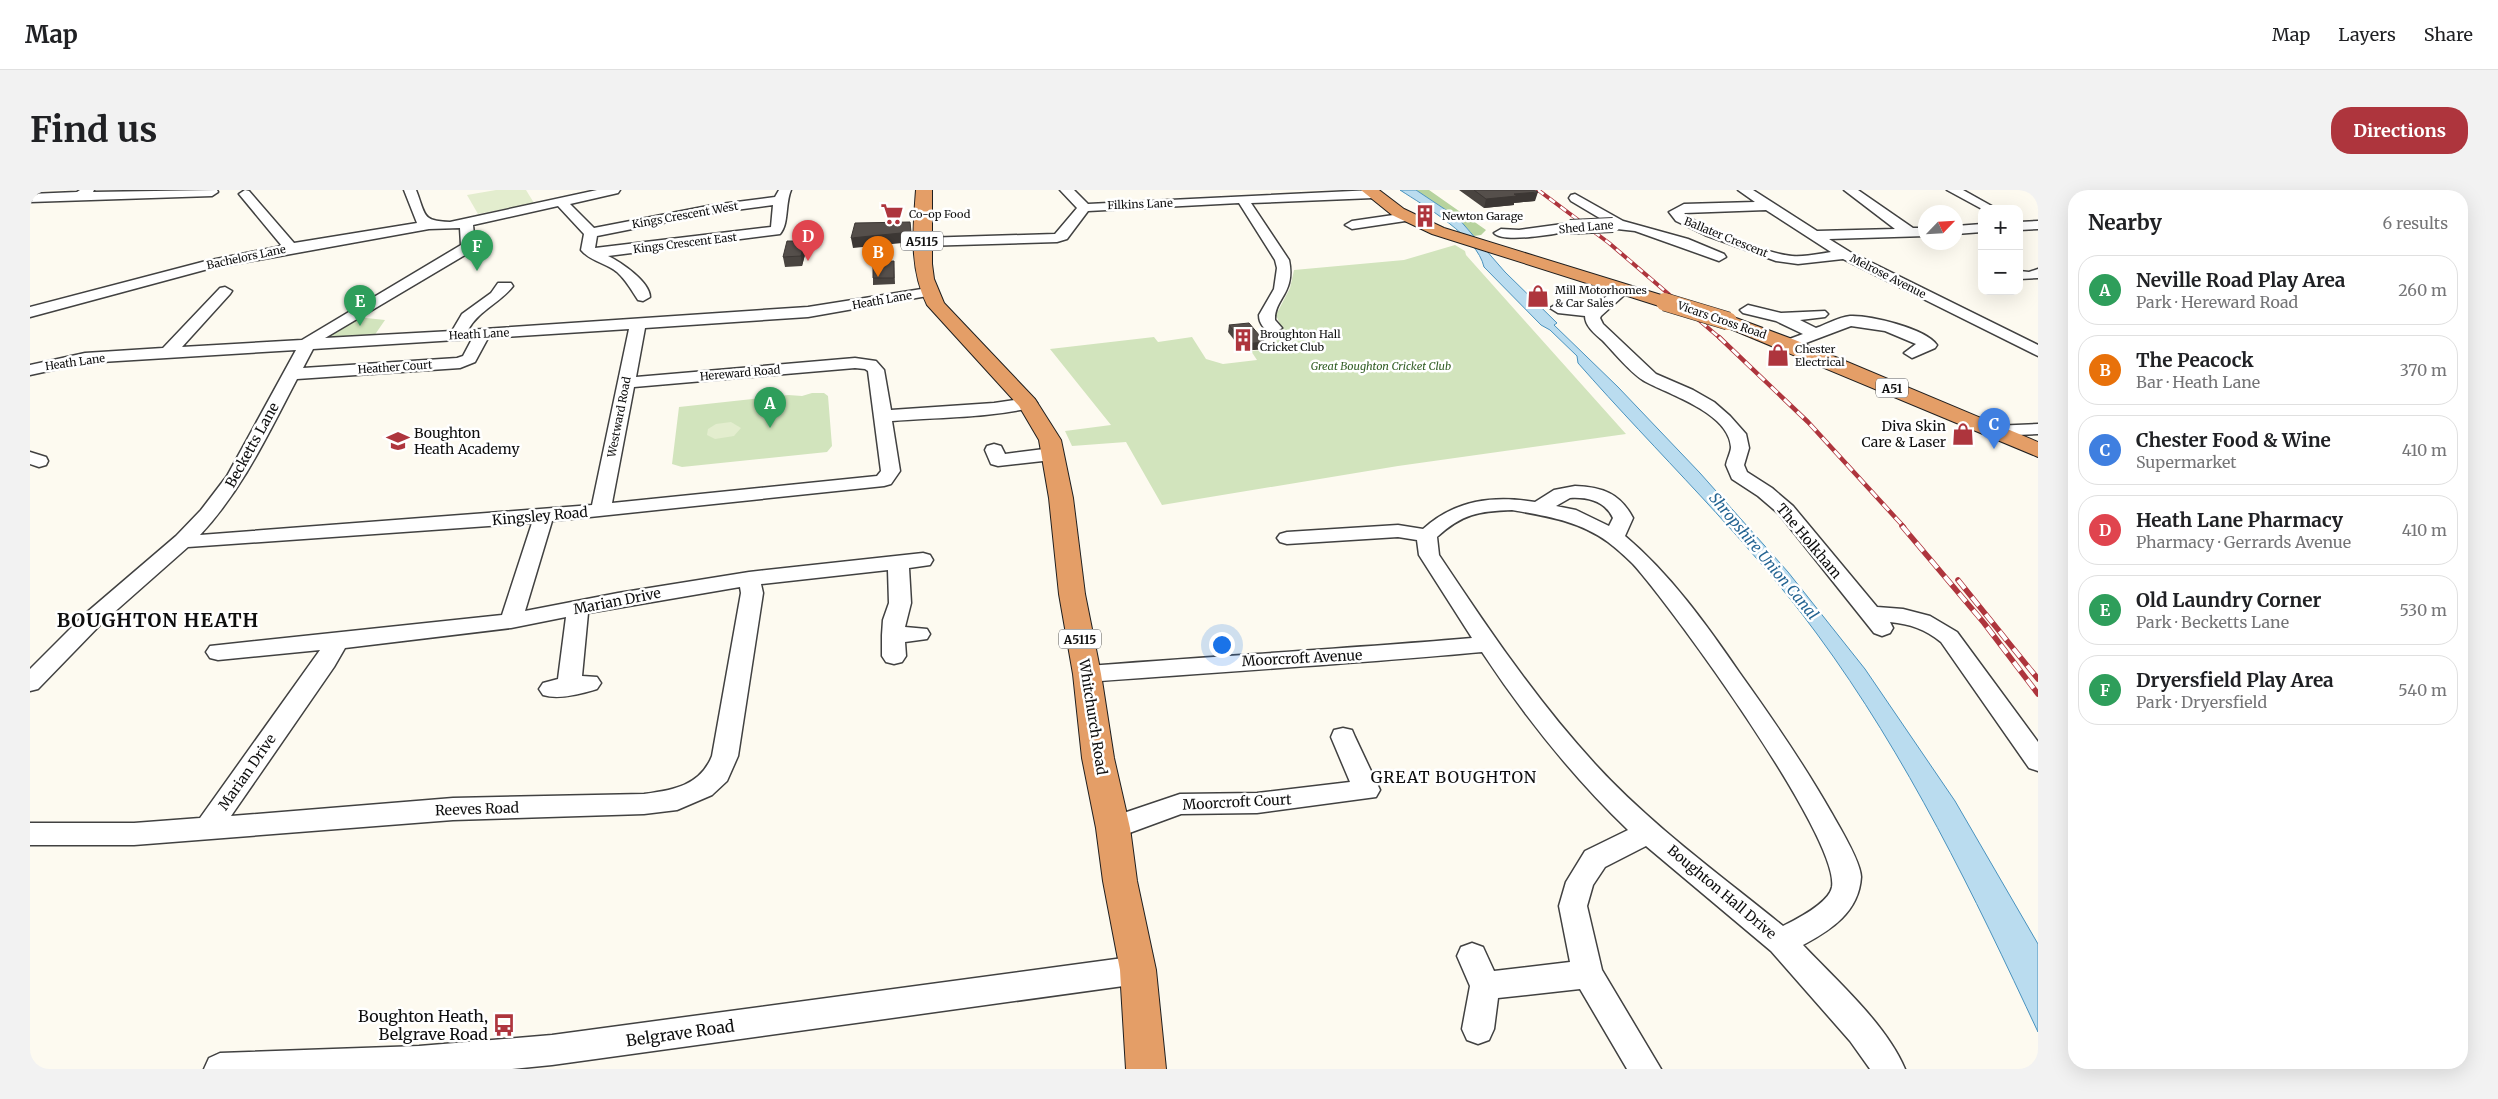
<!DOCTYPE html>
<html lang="en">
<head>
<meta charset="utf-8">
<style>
	body { margin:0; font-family:Merriweather,serif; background:#f2f2f2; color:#202124 }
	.controls { position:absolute; right:15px; top:15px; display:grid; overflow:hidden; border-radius:10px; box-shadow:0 5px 20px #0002 }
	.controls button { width:45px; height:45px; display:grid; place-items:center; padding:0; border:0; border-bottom:1px solid #e0e0e0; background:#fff; color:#202124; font:25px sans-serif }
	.compass { position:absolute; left:1888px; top:15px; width:45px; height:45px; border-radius:50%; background:#fff; box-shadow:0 5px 20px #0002; rotate:65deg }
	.you { position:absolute; left:1191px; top:454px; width:18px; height:18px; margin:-12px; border:4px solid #fff; border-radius:50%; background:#1a73e8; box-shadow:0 0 0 8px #1a73e833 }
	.badge { display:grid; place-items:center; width:32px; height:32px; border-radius:50%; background:#ae353d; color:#fff; font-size:16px; font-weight:700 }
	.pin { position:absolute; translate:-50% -41px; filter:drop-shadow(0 1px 2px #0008) }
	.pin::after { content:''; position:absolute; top:26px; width:18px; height:15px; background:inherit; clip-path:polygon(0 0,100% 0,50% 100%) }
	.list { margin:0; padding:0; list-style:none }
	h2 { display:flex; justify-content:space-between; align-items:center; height:65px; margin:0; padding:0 20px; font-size:21px }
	h2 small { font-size:16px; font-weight:400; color:#757577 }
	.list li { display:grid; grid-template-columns:32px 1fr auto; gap:15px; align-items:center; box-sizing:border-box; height:70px; margin:0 10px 10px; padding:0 10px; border:1px solid #e0e0e0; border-radius:20px }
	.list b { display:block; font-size:19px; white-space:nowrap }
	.list p { margin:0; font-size:16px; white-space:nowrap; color:#757577 }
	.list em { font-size:16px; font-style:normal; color:#757577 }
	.map { position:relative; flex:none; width:2008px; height:879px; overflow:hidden; border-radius:20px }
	header { display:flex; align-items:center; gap:30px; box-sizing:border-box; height:70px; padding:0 25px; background:#fff; border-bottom:1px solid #e0e0e0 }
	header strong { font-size:24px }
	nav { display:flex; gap:28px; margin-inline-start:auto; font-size:18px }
	.intro { display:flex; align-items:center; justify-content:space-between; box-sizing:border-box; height:120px; padding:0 30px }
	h1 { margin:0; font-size:35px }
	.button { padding:12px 22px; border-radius:20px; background:#ae353d; color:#fff; font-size:18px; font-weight:700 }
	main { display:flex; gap:30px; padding:0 30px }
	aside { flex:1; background:#fff; border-radius:20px; box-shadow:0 5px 20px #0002 }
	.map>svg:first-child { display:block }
	.green { fill:#d2e4bd }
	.forest { fill:#b7d39e }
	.pitch { fill:#e3edce }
	.water { fill:#badcef; stroke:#4992be }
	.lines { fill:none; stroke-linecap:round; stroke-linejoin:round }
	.minor-casing { stroke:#414141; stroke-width:3 }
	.highway-casing { stroke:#1f1f1f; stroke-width:2 }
	.minor { fill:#fff; fill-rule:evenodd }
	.highway { fill:#e49e67; fill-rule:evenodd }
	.rail-far2-casing { stroke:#ae353d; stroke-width:4 }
	.rail-far1-casing { stroke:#ae353d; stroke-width:4.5 }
	.rail-casing { stroke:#ae353d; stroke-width:5.5 }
	.rail-far2 { stroke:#fff; stroke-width:2.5; stroke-dasharray:7; stroke-linecap:butt }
	.rail-far1 { stroke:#fff; stroke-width:3; stroke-dasharray:9; stroke-linecap:butt }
	.rail { stroke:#fff; stroke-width:4; stroke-dasharray:11; stroke-linecap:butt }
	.minor-bridge-casing { stroke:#414141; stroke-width:16; stroke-linecap:butt }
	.highway-bridge-casing { stroke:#1f1f1f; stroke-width:19; stroke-linecap:butt }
	.minor-bridge { stroke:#fff; stroke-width:14 }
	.highway-bridge { stroke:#e49e67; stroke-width:18 }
	.wall { fill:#494440 }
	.shaded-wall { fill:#3c3734 }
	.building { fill:#554f4b; stroke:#3c3734 }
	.labels { text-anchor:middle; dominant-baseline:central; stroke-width:5; stroke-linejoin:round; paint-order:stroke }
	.far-street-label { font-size:11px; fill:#0e0e0e; stroke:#fff }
	.far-poi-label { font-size:11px; fill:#0e0e0e; stroke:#fff; text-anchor:start }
	.far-park-label { font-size:11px; font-style:italic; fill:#325e25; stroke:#fff }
	.shield { fill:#fff; stroke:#565656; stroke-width:1 }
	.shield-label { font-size:12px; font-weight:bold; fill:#0e0e0e }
	.poi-label { font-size:14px; fill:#0e0e0e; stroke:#fff; text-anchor:end }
	.street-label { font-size:14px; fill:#0e0e0e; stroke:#fff }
	.water-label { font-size:15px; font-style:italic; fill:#246492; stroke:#fff }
	.quarter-label { font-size:16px; letter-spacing:1px; fill:#0e0e0e; stroke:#fff }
	.near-poi-label { font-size:16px; fill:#0e0e0e; stroke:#fff; text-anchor:end }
	.near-street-label { font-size:16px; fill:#0e0e0e; stroke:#fff }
	.district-label { font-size:19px; font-weight:bold; letter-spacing:1px; fill:#0e0e0e; stroke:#fff }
</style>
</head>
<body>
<header>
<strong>Map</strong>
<nav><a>Map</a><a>Layers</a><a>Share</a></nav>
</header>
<div class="intro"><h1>Find us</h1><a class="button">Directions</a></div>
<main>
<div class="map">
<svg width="2008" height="879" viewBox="0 0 2008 879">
	<rect width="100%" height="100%" fill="#fdfaf0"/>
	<g class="green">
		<polygon points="1425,55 1435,61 1436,65 1596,244 1368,276 1132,315 1096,252 1042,256 1035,241 1081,235 1020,159 1124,147 1128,152 1162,147 1176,169 1193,174 1227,170 1221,161 1236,160 1231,153 1246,152 1241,141 1252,139 1246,125 1260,98 1264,80 1374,70"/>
		<polygon points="327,127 355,130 344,146 300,149 298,143"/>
		<polygon points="782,203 794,203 798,206 802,256 797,262 652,277 642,274 649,217 758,205 772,206"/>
	</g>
	<polygon class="forest" points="1386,0 1399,0 1456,40 1451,45 1444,46 1428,28"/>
	<g class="pitch">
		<polygon points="466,0 496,0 504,13 448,24 437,5"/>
		<polygon points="701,232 711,238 704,246 685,249 677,245 678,239 686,234"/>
	</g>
	<path class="water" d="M1370,0H1386L1428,28L1475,82L1527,133L1524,135L1588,197L1670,283L1758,382L1835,479L1925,611L2008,754V842C1944,705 1877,566 1787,444C1716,347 1627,263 1548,173L1547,166L1520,140L1511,135L1454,77C1447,46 1396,17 1370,0Z"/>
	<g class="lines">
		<defs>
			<g id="minor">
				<polygon points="50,0 64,0 63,2 187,0 188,2 182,6 0,12 0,4 47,2"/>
				<path d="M215,0L219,1L264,53L387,33L374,0H386C396,25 391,31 420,32L567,0H590L588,3L540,14L564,38L683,15L745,7L749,0H761C755,14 759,34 750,44L578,66C591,72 620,92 620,107L613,111L608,110C602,101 596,90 587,82C576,73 560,71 551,60L554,44L528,16L443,35L445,55L440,62L295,148L422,141L432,124L461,103L468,93H481L483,96C471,112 448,121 438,140L778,117L898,98L905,102L903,105L778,127L615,138L606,187L825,168L846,171L854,180L861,220L964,213L998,208L1004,209L1007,213L1004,217C959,228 909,227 862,231L870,281L861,294L854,296L522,331L495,421L588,403L719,382L893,363L900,365L903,370L900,375L879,378L881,413L875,437L897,439L900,444L897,449L875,452L876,466L872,472L864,474L856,472L852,466V445L853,430L859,413L858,380L731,394L733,403L708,566L697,591L682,605L647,620L614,624L423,630L104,655H0V633H104L170,628L290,460L188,470L180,468L176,462L180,456L472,425L502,333L158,357L72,433L8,499L0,501V479L56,423L146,346L171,320L197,286L266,160L55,173L0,185V175L55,163L133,158L190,98L195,97L202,101L200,104L152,157L272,150L431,55L430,38L399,39L178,79L0,127V117L176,71L252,56L209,4ZM743,15L741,37L565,58L567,46L683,23ZM599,139L562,315L170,345C213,299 238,244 267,189L430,178L445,172L458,148ZM442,149L433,166L427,168L273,178L283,159ZM825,178L835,179L838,181L851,281L847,286L582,313L604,197ZM710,397L711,403L682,566C670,596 643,600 614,604L423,608L201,626L304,477L315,458L481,438L536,427L528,489L513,493L509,499L513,505C529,510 551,504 567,499L571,493L567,487L552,486L558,423Z"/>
				<path d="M1030,0H1044L1058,14L1343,0L1349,4L1343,8L1221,13L1259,70C1266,103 1244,109 1245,130L1252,138L1244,143C1235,141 1229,134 1229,125L1244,99L1247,78L1245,70L1209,13L1058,21L1037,49L1027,52L892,56L885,52L892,48L1025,44L1047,18Z"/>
				<path d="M1708,0H1723L1787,41L1865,39L1814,0H1828L1883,38H1896V46L1799,49L1820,62L2008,155V166L1813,69L1768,74L1746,71L1675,45L1646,31L1639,22L1654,14L1725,12ZM1736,20L1801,62C1788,64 1775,67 1762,66C1738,64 1672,39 1654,23Z"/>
				<polygon points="1917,0 1933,0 1967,19 1952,19"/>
				<polygon points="1545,4 1593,31 1658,49 1694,64 1696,67 1689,71 1605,41 1578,38 1578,33 1541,11 1539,8 1541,5"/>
				<polygon points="1377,23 1382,24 1384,27 1382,30 1322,39 1315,35 1322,31"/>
				<polygon points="2008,31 2008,39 1989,40 1989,32"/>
				<path d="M1540,33L1545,34L1547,37L1545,40C1531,43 1473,54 1464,43L1471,39L1489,40Z"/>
				<polygon points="1952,34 1952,42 1926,44 1926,36"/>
				<polygon points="2008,79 2008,88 1989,89 1989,81 1999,82"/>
				<path d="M1594,95L1601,99L1571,126L1570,128L1573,134L1626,184L1663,200L1684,212L1700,226L1716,244L1719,258L1714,275L1717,282L1742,298L1763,316L1847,417L1873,419L1900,426L1927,442L2008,552V581L1999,578L1911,452C1895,439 1880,434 1860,432L1863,438L1860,443L1852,446L1844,443L1749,324L1728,306L1702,289L1696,275C1697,269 1701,262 1701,257C1699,223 1640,205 1616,192C1601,184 1584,162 1572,150C1565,144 1555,136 1555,126L1528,123L1520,118L1528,113L1562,118L1589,96Z"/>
				<path d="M1718,115L1751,123L1795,121L1798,124L1795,127L1770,130L1786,138C1797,134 1809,127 1820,126C1839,125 1895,138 1907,155L1905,158L1882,168L1874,163L1886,154L1855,141L1821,136L1760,159L1754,157L1752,154L1754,151L1773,144L1746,131L1713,123L1710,120Z"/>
				<polygon points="2008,234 2008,244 1963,246 1957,245 1954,241 1957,237 1963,236"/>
				<polygon points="964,254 971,256 975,264 1022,258 1029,260 1031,264 1029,268 1022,270 968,276 961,274 955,260 957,256"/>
				<polygon points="0,262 16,267 18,271 16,275 9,277 0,274"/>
				<path d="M1545,296C1572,297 1590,303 1603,328L1595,346C1640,384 1676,434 1709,482C1742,528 1773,573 1801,622C1809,636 1831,672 1831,687C1829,722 1801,740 1773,755C1807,791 1856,834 1875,879H1840L1820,851L1741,761L1616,656L1575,677L1563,695L1557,716L1572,780L1631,879H1597L1550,799L1468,808L1464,839L1459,850L1448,854L1437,850L1432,839L1440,796L1427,766L1431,757L1442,753L1453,757L1464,781L1540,772L1529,716L1536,692L1555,661L1598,640C1542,586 1495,527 1452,462C1320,474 1189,482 1057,492L1049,490L1045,484L1049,478L1057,476C1185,466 1314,459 1442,448L1389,365L1387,350L1368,347L1257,354L1250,352L1247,348L1250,344L1257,342L1368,335L1393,339C1425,310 1463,305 1505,312L1524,300ZM1540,308C1558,307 1575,311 1583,328L1579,336L1546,320L1526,316ZM1482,320C1516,326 1549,331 1578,352C1586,358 1596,367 1603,374C1642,417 1810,648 1802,697C1799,713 1767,729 1753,736C1689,684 1621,635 1565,574C1506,510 1457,437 1409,365L1407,347C1432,324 1449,321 1482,320Z"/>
				<polygon points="1313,538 1322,540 1325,547 1350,600 1346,607 1227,623 1151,624 1083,649 1073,646 1069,638 1073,630 1150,604 1227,603 1320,592 1301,547 1304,540"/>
				<polygon points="1108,766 1119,770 1123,780 1119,790 1108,794 522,875 482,879 174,879 179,868 190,863 389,856 522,845"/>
			</g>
			<g id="highway">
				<path d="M886,0H902V74L904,89L914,113L1005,209L1031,250L1043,308L1055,404L1071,484L1084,568L1100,638L1107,691L1126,780L1136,879H1096L1090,780L1073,691L1066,638L1052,568L1043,484L1029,404L1019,308L1009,250L989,216L897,115C879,78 883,39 886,0Z"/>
				<polygon points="1331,0 1349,0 1374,19 1414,38 1641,108 1644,112 1641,116 1629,116 1402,44 1362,25"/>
				<polygon points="1698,125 1765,150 2008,252 2008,267 1691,135 1689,131 1691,127"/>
			</g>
		</defs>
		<use href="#minor" class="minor-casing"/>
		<use href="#highway" class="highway-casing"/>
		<use href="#minor" class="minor"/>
		<use href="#highway" class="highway"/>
		<defs>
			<polyline id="rail-far2" points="1508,0 1579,53 1691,149"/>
			<polyline id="rail-far1" points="1689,147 1778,232 1874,337"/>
			<g id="rail">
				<polyline points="1872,336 1954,433 2008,504"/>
				<polyline points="1928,390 2008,489"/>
			</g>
		</defs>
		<use href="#rail-far2" class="rail-far2-casing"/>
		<use href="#rail-far1" class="rail-far1-casing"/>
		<use href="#rail" class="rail-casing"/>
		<use href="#rail-far2" class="rail-far2"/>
		<use href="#rail-far1" class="rail-far1"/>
		<use href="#rail" class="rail"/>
		<defs>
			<polyline id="minor-bridge" points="1540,37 1583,35"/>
			<polyline id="highway-bridge" points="1635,112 1698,131"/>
		</defs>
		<use href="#minor-bridge" class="minor-bridge-casing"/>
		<use href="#highway-bridge" class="highway-bridge-casing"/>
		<use href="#minor-bridge" class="minor-bridge"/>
		<use href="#highway-bridge" class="highway-bridge"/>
	</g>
	<g class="wall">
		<polygon points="1429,0 1504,0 1505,11 1484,13 1484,15 1454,18"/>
		<polygon points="776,61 772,76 755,77 753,67"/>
		<polygon points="864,71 865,94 843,95 843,88"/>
		<polygon points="1199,135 1235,152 1233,159 1213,161 1198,142"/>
	</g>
	<g class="shaded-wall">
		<polygon points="1508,2 1505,11 1484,13 1484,15 1454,18 1456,9 1484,4"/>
		<polygon points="880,32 882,52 823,58 821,48"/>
		<polygon points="774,51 776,61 772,76 771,66"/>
		<polygon points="1235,152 1233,159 1213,161 1214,154"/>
	</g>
	<g class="building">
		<polygon points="1444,0 1504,0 1508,2 1484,4 1487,6 1456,9"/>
		<polygon points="880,32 881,42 821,48 825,33"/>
		<polygon points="757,51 774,51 771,66 753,67"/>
		<polygon points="864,71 864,88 843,88 843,72"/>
		<polygon points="1219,133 1235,152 1214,154 1199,135"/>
	</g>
	<defs>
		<symbol id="supermarket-bare" viewBox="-9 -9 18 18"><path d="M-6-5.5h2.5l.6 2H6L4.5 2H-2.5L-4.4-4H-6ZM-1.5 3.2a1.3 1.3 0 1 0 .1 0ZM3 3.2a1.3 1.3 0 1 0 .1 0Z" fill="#ae353d" stroke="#fff" stroke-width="2.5" paint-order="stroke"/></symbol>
		<symbol id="building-bare" viewBox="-9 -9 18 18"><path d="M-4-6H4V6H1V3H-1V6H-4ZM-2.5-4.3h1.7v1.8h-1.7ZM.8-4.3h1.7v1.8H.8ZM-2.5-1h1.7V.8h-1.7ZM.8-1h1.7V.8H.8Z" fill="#ae353d" stroke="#fff" stroke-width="2.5" paint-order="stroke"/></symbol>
		<symbol id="shop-bare" viewBox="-9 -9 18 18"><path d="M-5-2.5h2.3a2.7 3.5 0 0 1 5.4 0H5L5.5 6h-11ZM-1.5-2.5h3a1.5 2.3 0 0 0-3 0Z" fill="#ae353d" stroke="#fff" stroke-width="2.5" paint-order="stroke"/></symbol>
		<symbol id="school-bare" viewBox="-9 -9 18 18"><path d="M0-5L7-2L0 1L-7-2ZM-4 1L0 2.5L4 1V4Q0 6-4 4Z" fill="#ae353d" stroke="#fff" stroke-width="2.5" paint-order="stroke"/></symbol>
		<symbol id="bus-bare" viewBox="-9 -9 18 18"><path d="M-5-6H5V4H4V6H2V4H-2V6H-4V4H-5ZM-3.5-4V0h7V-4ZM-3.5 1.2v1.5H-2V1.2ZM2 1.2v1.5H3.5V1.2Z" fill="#ae353d" stroke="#fff" stroke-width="2.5" paint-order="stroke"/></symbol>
	</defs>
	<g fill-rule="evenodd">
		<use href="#supermarket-bare" x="846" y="8" width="32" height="32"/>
		<use href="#building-bare" x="1379" y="10" width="32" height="32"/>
		<use href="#shop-bare" x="1492" y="90" width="32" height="32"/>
		<use href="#building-bare" x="1197" y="134" width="32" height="32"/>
		<use href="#shop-bare" x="1732" y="149" width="32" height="32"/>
		<use href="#shop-bare" x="1917" y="228" width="32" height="32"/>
		<use href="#school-bare" x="352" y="235" width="32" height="32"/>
		<use href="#bus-bare" x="458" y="819" width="32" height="32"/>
	</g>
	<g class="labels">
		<g class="far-street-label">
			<text transform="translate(1110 14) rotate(-2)">Filkins Lane</text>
			<text transform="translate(655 25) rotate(-10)">Kings Crescent West</text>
			<text transform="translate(1556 37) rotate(-5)">Shed Lane</text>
			<text transform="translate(1696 47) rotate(22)">Ballater Crescent</text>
			<text transform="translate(655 53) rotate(-7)">Kings Crescent East</text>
			<text transform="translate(216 67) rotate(-12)">Bachelors Lane</text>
			<text transform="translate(1858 86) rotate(27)">Melrose Avenue</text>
			<text transform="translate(852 110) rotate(-10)">Heath Lane</text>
			<text transform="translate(1692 130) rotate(19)">Vicars Cross Road</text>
			<text transform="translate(449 144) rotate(-3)">Heath Lane</text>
			<text transform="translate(45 172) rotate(-8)">Heath Lane</text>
			<text transform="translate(365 177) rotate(-4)">Heather Court</text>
			<text transform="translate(710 183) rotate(-5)">Hereward Road</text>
			<text transform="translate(589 227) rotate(-79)">Westward Road</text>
		</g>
		<g class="far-poi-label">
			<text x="879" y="24">Co-op Food</text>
			<text x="1412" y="26">Newton Garage</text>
			<text x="1525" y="100">Mill Motorhomes<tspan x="1525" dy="13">&amp; Car Sales</tspan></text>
			<text x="1230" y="144">Broughton Hall<tspan x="1230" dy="13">Cricket Club</tspan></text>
			<text x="1765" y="159">Chester<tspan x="1765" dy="13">Electrical</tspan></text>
		</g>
		<g class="far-park-label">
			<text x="1351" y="176">Great Boughton Cricket Club</text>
		</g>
		<g class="shield">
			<rect x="871" y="41.5" width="42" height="19" rx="4"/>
			<rect x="1846" y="188.5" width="32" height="19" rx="4"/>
			<rect x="1029" y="439.5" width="42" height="19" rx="4"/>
		</g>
		<g class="shield-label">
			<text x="892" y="51">A5115</text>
			<text x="1862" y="198">A51</text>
			<text x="1050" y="449">A5115</text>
		</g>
		<g class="poi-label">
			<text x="1916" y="236">Diva Skin<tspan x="1916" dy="16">Care &amp; Laser</tspan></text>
			<text x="384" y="243" text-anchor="start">Boughton<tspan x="384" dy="16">Heath Academy</tspan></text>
		</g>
		<g class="street-label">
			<text transform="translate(222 255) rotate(-61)">Becketts Lane</text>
			<text transform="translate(510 326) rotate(-5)">Kingsley Road</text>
			<text transform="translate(1779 351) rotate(50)">The Holkham</text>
			<text transform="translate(587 411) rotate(-11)">Marian Drive</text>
			<text transform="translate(1272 468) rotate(-3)">Moorcroft Avenue</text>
			<text transform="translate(1063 527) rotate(81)">Whitchurch Road</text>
			<text transform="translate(217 582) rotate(-55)">Marian Drive</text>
			<text transform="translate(1207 612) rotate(-3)">Moorcroft Court</text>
			<text transform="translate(447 619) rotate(-2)">Reeves Road</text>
			<text transform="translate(1692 702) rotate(40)">Boughton Hall Drive</text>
		</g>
		<g class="water-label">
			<text transform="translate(1734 366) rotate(50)">Shropshire Union Canal</text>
		</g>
		<g class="quarter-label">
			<text x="1424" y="587">GREAT BOUGHTON</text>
		</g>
		<g class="near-poi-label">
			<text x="458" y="826">Boughton Heath,<tspan x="458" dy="18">Belgrave Road</tspan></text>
		</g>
		<g class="near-street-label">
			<text transform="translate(650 843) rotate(-8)">Belgrave Road</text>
		</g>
		<g class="district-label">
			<text x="128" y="430">BOUGHTON HEATH</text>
		</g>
	</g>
</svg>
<div class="controls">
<button>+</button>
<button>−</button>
</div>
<svg class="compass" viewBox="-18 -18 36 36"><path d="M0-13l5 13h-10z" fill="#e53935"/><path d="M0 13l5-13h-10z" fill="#757577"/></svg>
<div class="you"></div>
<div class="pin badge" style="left:740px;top:238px;background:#2e9e5b">A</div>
<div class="pin badge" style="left:848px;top:87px;background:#e8710a">B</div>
<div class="pin badge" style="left:1964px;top:259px;background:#3f7fe0">C</div>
<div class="pin badge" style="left:778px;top:71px;background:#e0444e">D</div>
<div class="pin badge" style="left:330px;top:136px;background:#2e9e5b">E</div>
<div class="pin badge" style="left:447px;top:81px;background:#2e9e5b">F</div>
</div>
<aside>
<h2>Nearby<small>6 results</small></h2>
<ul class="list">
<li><span class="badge" style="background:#2e9e5b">A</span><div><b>Neville Road Play Area</b><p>Park · Hereward Road</p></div><em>260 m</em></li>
<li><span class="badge" style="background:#e8710a">B</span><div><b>The Peacock</b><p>Bar · Heath Lane</p></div><em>370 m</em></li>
<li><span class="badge" style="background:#3f7fe0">C</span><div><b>Chester Food &amp; Wine</b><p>Supermarket</p></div><em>410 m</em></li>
<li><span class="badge" style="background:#e0444e">D</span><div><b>Heath Lane Pharmacy</b><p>Pharmacy · Gerrards Avenue</p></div><em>410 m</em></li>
<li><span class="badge" style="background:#2e9e5b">E</span><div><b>Old Laundry Corner</b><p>Park · Becketts Lane</p></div><em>530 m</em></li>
<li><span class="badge" style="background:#2e9e5b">F</span><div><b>Dryersfield Play Area</b><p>Park · Dryersfield</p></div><em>540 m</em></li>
</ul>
</aside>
</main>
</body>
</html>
